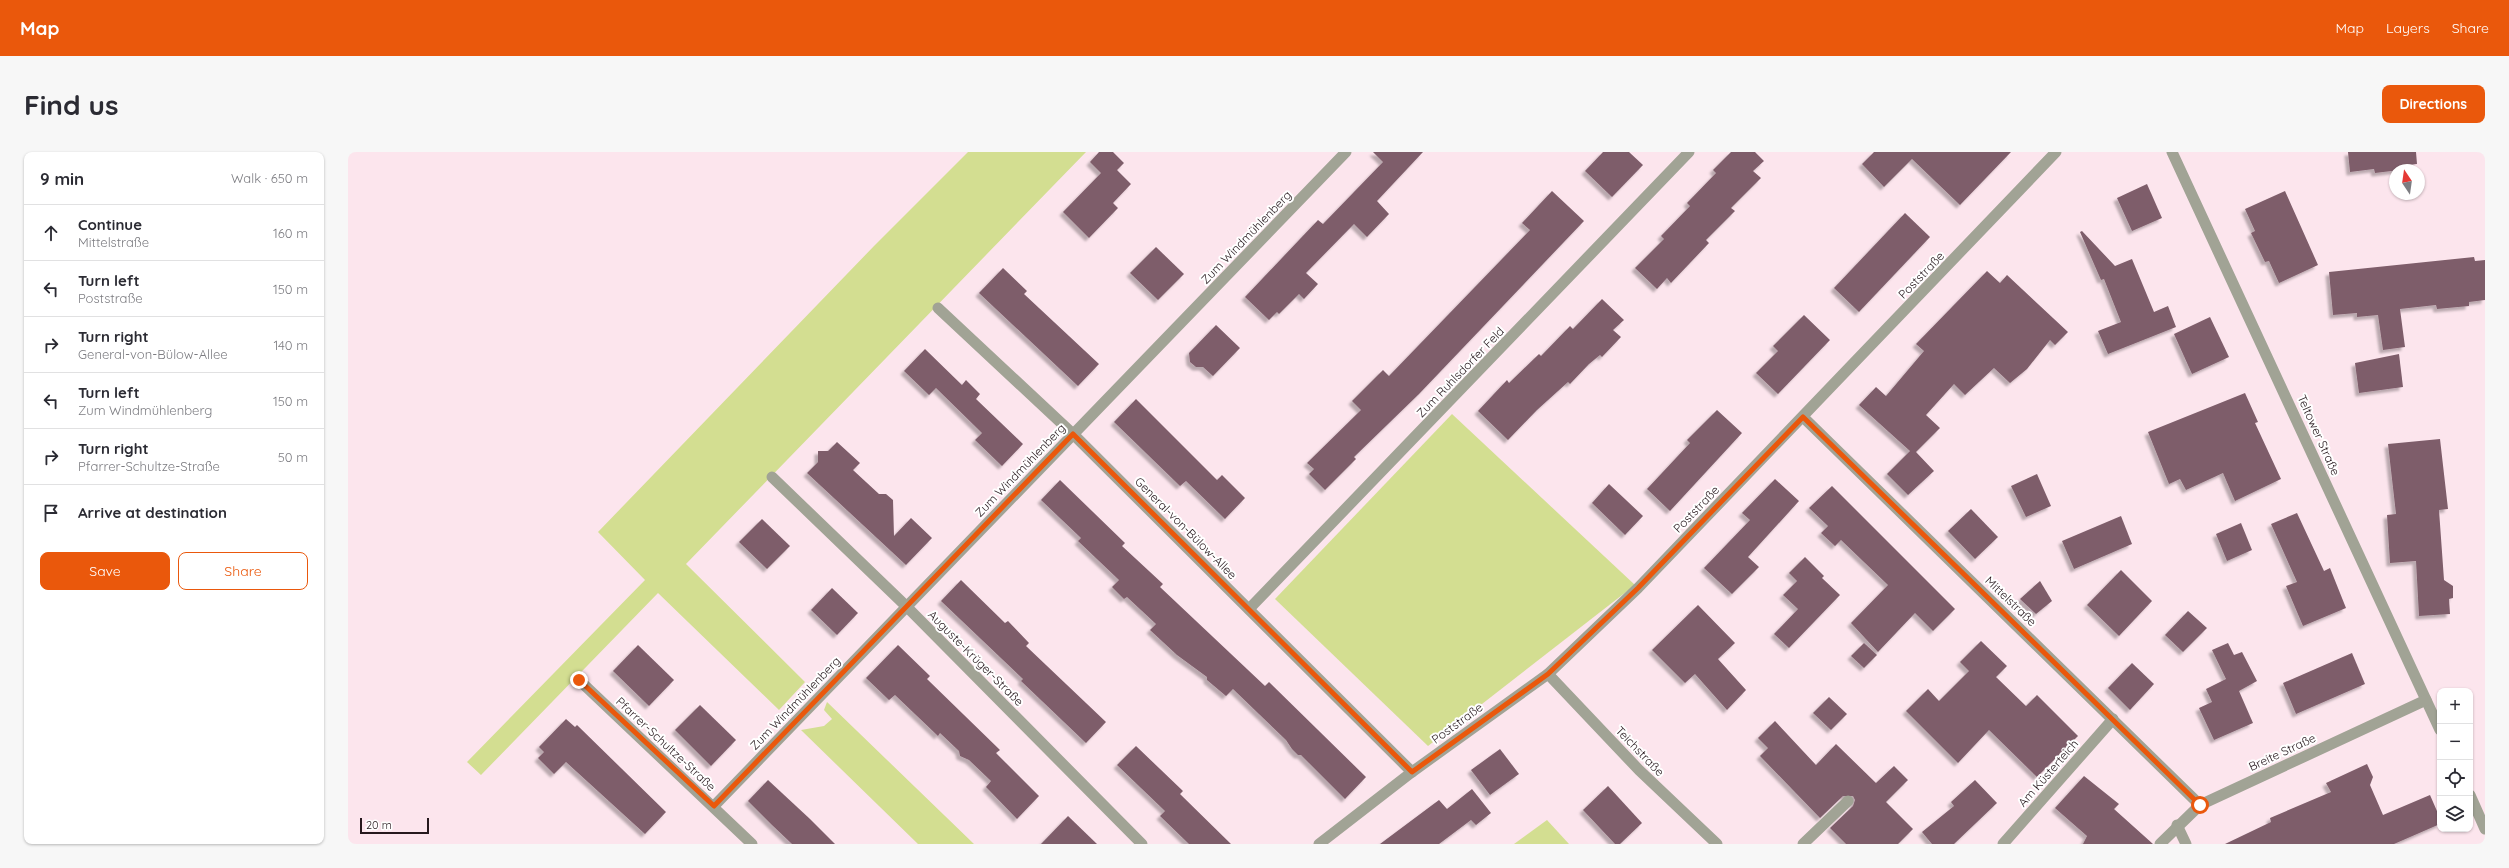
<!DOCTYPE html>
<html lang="en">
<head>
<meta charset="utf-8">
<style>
	body { margin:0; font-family:Quicksand,sans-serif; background:#f7f7f7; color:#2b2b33 }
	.controls { position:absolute; right:12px; bottom:12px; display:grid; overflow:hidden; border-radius:8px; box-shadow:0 1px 3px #0004 }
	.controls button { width:36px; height:36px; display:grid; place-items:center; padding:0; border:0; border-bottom:1px solid #e1e1e2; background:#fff; color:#2b2b33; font:20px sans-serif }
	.compass { position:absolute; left:2041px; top:12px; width:36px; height:36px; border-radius:50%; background:#fff; box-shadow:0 1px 3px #0004; rotate:347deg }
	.scale { position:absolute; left:12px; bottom:10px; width:69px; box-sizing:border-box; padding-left:4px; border:2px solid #26181d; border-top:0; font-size:11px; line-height:14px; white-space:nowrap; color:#26181d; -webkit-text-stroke:3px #fff; paint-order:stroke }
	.stop { position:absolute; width:12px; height:12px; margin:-9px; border:3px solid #ea580c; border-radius:50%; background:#fff }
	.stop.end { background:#ea580c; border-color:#fff; box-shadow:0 1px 4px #0008 }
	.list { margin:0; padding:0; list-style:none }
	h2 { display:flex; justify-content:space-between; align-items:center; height:52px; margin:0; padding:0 16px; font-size:17px }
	h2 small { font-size:13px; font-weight:400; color:#7c7c81 }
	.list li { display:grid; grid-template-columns:26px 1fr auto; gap:12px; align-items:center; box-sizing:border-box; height:56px; padding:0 16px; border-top:1px solid #e1e1e2 }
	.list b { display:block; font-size:15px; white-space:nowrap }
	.list p { margin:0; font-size:13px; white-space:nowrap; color:#7c7c81 }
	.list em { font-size:13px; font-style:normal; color:#7c7c81 }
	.actions { display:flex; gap:8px; padding:12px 16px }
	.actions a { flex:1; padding:9px 0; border:1px solid #ea580c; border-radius:8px; text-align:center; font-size:14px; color:#ea580c }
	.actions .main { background:#ea580c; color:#fff }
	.icon { flex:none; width:22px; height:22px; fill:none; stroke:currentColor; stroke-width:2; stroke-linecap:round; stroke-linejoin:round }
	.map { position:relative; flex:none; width:2137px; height:692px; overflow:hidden; border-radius:8px }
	header { display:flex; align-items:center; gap:24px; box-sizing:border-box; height:56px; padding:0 20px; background:#ea580c; color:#fff }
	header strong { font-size:19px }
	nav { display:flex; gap:22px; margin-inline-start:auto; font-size:14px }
	.intro { display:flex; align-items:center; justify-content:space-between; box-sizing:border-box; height:96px; padding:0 24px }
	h1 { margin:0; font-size:28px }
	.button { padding:10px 18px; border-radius:8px; background:#ea580c; color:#fff; font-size:14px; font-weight:700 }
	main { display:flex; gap:24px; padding:0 24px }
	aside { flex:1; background:#fff; border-radius:8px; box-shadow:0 1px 3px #0004 }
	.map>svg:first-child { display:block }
	.green { fill:#d3de91 }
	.building { fill:#7e5d6a; filter:url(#shadow) }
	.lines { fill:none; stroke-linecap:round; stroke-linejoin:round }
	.service { stroke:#a1a395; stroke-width:11 }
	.minor { stroke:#a1a395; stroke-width:11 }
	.route { stroke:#ea580c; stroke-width:5 }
	.labels { text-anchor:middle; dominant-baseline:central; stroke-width:4; stroke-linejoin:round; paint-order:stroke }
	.street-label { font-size:12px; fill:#26181d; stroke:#fff }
</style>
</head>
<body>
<header>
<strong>Map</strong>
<nav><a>Map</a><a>Layers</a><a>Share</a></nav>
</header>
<div class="intro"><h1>Find us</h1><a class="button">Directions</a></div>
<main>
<aside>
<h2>9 min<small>Walk · 650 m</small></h2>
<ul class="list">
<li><svg class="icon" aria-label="ahead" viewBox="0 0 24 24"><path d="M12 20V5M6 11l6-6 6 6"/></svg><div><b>Continue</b><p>Mittelstraße</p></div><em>160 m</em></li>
<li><svg class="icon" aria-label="left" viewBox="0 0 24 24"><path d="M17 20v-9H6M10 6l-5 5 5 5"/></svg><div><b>Turn left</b><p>Poststraße</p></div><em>150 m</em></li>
<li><svg class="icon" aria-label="right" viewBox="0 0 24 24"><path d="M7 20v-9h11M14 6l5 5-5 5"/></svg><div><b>Turn right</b><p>General-von-Bülow-Allee</p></div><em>140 m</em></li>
<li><svg class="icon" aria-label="left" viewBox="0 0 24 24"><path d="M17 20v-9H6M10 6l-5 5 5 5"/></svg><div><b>Turn left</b><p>Zum Windmühlenberg</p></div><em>150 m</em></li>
<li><svg class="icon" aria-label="right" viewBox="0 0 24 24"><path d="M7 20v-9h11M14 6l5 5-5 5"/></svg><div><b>Turn right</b><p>Pfarrer-Schultze-Straße</p></div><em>50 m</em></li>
<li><svg class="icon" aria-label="arrive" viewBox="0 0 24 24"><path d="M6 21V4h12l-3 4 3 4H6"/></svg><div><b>Arrive at destination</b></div></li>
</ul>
<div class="actions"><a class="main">Save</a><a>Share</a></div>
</aside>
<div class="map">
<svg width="2137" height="692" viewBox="0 0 2137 692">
	<defs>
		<filter id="shadow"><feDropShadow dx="-3.5" dy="3.5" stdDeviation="1" flood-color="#0004"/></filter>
	</defs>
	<rect width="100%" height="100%" fill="#fce5ed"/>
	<g class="green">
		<polygon points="620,0 738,0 338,412 457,530 431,558 310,441 133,623 119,610 297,428 250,380 526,94"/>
		<polygon points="1104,262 1287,433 1080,594 927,447"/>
		<polygon points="479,550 626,692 570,692 453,578 476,574 484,567 476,558"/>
		<polygon points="1199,668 1221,692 1166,692"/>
	</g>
	<g class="building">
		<polygon points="751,0 765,0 776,11 769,18 783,32 765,51 770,56 741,86 715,60 753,21 742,10"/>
		<polygon points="1025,0 1075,0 1029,49 1041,62 1019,85 1006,72 958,121 970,132 956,147 951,142 931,162 929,160 921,168 897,145 970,68 975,72 1035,10"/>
		<polygon points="1255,0 1281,0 1295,13 1264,45 1237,19"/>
		<polygon points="1383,0 1407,0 1416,9 1405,19 1413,26 1383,56 1387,59 1358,88 1361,91 1323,131 1319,126 1309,137 1287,116 1316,87 1313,84 1342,54 1339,51 1368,21 1365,18"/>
		<polygon points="1526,0 1663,0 1612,53 1564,7 1536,35 1514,12"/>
		<polygon points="2000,0 2068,0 2069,12 2059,13 2060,17 2027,21 2026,17 2002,20"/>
		<polygon points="1799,32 1814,66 1784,79 1769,46"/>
		<polygon points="1204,39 1236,69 1071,242 1006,305 1008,307 977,338 961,322 966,317 959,311 1013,258 1004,249 1035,218 1041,224 1182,78 1174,71"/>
		<polygon points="1937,39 1970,113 1931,131 1921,109 1917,110 1903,81 1907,79 1897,57"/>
		<polygon points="1557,61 1582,85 1511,160 1486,136"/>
		<polygon points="1734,79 1767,114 1784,107 1806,160 1820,154 1828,175 1760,202 1750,179 1773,170 1756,127 1753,128 1732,80"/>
		<polygon points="808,95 836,122 810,148 782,121"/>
		<polygon points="2126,105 2127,109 2137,108 2137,148 2121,150 2121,154 2089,157 2088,153 2052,157 2057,195 2035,198 2030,163 2009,165 2009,161 1985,163 1981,120"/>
		<polygon points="655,116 679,139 676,142 751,212 730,234 631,141"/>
		<polygon points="1639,119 1652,131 1659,123 1720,180 1707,193 1702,188 1679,217 1662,231 1646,216 1617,243 1606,232 1578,263 1592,276 1568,300 1586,319 1560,343 1539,322 1562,299 1511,253 1528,235 1538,244 1576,199 1568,192"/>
		<polygon points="1254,147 1276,168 1265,178 1273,185 1254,205 1252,203 1241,212 1222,232 1220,230 1189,258 1160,288 1130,259 1159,228 1161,231 1191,202 1193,204 1222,174 1225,177"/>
		<polygon points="1456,163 1482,188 1430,242 1408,221 1430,199 1425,194"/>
		<polygon points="1862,165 1881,205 1844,222 1826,182"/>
		<polygon points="868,173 892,196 865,224 855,215 848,215 842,210 841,201"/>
		<polygon points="577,197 614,233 618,228 632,242 628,247 675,292 654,314 627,288 634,281 588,236 581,243 556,219"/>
		<polygon points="2051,202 2055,235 2011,241 2007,211"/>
		<polygon points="1897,241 1910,270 1907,271 1933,327 1887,349 1875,321 1838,338 1832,327 1821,332 1800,280"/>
		<polygon points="788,247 869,328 874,323 897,346 877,367 838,329 832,334 766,270"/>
		<polygon points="1369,258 1394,281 1322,359 1299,337 1342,291 1339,288"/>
		<polygon points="2092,287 2100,357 2091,358 2096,428 2105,434 2105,446 2101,447 2102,462 2071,464 2068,409 2042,411 2039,363 2048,362 2040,292"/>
		<polygon points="489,290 512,311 505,318 531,342 538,342 545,348 546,384 563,366 584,386 558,413 459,321 470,310 470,299 480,299"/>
		<polygon points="1689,322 1703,354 1678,365 1663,334"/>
		<polygon points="1427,327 1451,349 1400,405 1411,415 1384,442 1356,416 1402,368 1394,361"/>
		<polygon points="712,328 777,391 774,394 815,432 812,435 917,534 921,530 1018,625 997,647 953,603 950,603 944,597 938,588 885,537 878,544 859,528 859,525 829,503 802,478 808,472 779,445 776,447 764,435 771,428 730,389 733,386 693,348"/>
		<polygon points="1261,332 1295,364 1277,383 1244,351"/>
		<polygon points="1484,334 1607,457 1585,479 1567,461 1530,500 1503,471 1540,433 1493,388 1487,394 1473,381 1480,374 1461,356"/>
		<polygon points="1623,357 1650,385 1627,407 1600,379"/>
		<polygon points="1949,361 1976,419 1982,416 1998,456 1955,474 1938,434 1949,430 1923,372"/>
		<polygon points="1773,364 1784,392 1726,417 1714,389"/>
		<polygon points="414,367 442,394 419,417 391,390"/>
		<polygon points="1893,371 1904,398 1879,409 1868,382"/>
		<polygon points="1457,405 1476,424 1474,426 1492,443 1441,496 1426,482 1450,457 1435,443 1449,429 1441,421"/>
		<polygon points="1773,418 1804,449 1771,484 1739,453"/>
		<polygon points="613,428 657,471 660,469 681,491 678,494 758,570 738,591 673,529 675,527 593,449"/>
		<polygon points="1692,429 1704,449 1688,462 1672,447"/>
		<polygon points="484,436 510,461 489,483 463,458"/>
		<polygon points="1350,453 1387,491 1370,507 1398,538 1379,558 1347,522 1337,531 1304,498"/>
		<polygon points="1840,459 1859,476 1835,500 1817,483"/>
		<polygon points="1633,489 1659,514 1648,525 1678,554 1689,543 1730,584 1689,625 1641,578 1610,611 1558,559 1580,537 1591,549 1621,519 1612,510"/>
		<polygon points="1516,491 1529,503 1516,516 1503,504"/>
		<polygon points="1880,491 1886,503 1894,500 1909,529 1891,539 1905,571 1866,588 1851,556 1864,550 1858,537 1878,527 1864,498"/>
		<polygon points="290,493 326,528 301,554 265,519"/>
		<polygon points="550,493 582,524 579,527 652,598 648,601 691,644 669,667 638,635 643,629 621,608 612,604 611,599 592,581 590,584 547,543 541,548 518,526"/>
		<polygon points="2004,501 2017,532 1948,562 1935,531"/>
		<polygon points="1784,511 1806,532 1782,558 1760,536"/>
		<polygon points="1481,545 1499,562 1483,578 1465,561"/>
		<polygon points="352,553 388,588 363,614 327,578"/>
		<polygon points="218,567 227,575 229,573 318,660 297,682 218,610 206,622 190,606 196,600 191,595"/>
		<polygon points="1427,569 1468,613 1488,592 1528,631 1546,614 1560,628 1538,650 1565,677 1550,692 1498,692 1482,676 1505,654 1507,648 1505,644 1495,644 1472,666 1412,604 1420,596 1410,586"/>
		<polygon points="788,594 835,639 832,642 883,692 841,692 812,664 817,659 769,613"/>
		<polygon points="1152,597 1171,622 1142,643 1123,618"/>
		<polygon points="2019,612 2025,625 2022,633 2035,663 2082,643 2092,666 2092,672 2046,692 1877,692 1923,670 1922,666 1983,640 1978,631"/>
		<polygon points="1736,624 1771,652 1766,657 1805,692 1735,692 1739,684 1707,656"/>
		<polygon points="420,628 462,667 487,692 444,692 424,673 400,649"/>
		<polygon points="1627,628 1649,651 1606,692 1584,692 1574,680 1606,654 1603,650"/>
		<polygon points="1260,634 1294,671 1272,692 1267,692 1235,658"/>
		<polygon points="1124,637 1143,661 1128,673 1123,668 1091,692 1032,692 1091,648 1099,657"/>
		<polygon points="720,664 749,692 693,692"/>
	</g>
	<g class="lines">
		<g class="service">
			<polyline points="1829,673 1838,692"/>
			<polyline points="1455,692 1500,649"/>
		</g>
		<g class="minor">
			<polyline points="1824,0 2092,578"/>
			<polyline points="590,156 725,282 1064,620"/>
			<polyline points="1455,265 1852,653"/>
			<polyline points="424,325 559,455 794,692"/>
			<polyline points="901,457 1341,0"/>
			<polyline points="1200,522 1291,618 1369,692"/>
			<polyline points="231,528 404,692"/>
			<polyline points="2122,643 2137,677"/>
			<polyline points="366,654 998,0"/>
			<polyline points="971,692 1064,620 1200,522 1290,436 1708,0"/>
			<polyline points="1655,692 1765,567"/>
			<polyline points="1812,692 1852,653 2078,548"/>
		</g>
	</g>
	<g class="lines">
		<polyline class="route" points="231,528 366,654 725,282 1064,620 1200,522 1290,436 1455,265 1852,653"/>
	</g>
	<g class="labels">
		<g class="street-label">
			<text transform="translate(898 85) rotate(-46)">Zum Windmühlenberg</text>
			<text transform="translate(1573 123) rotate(-46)">Poststraße</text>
			<text transform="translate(1112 220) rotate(-46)">Zum Ruhlsdorfer Feld</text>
			<text transform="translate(1971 283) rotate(66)">Teltower Straße</text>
			<text transform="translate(672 318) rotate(-46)">Zum Windmühlenberg</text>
			<text transform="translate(1348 357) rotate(-46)">Poststraße</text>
			<text transform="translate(838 376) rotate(45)">General-von-Bülow-Allee</text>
			<text transform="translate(1663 449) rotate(44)">Mittelstraße</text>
			<text transform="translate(628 506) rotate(45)">Auguste-Krüger-Straße</text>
			<text transform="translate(447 551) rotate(-46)">Zum Windmühlenberg</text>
			<text transform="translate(1109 571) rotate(-36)">Poststraße</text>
			<text transform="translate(318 592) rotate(43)">Pfarrer-Schultze-Straße</text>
			<text transform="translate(1292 599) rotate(46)">Teichstraße</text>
			<text transform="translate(1934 600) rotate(-25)">Breite Straße</text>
			<text transform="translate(1700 621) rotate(-49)">Am Küsterteich</text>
		</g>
	</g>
</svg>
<div class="controls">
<button>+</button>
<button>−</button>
<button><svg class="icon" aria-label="locate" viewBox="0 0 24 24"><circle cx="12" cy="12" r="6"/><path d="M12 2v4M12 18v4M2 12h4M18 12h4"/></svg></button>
<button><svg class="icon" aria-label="layers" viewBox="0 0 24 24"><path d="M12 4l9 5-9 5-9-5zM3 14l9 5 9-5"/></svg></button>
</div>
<svg class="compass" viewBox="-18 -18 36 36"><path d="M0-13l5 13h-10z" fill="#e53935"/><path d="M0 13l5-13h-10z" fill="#7c7c81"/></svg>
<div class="scale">20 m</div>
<div class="stop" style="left:1852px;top:653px"></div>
<div class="stop end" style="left:231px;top:528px"></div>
</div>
</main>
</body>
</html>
